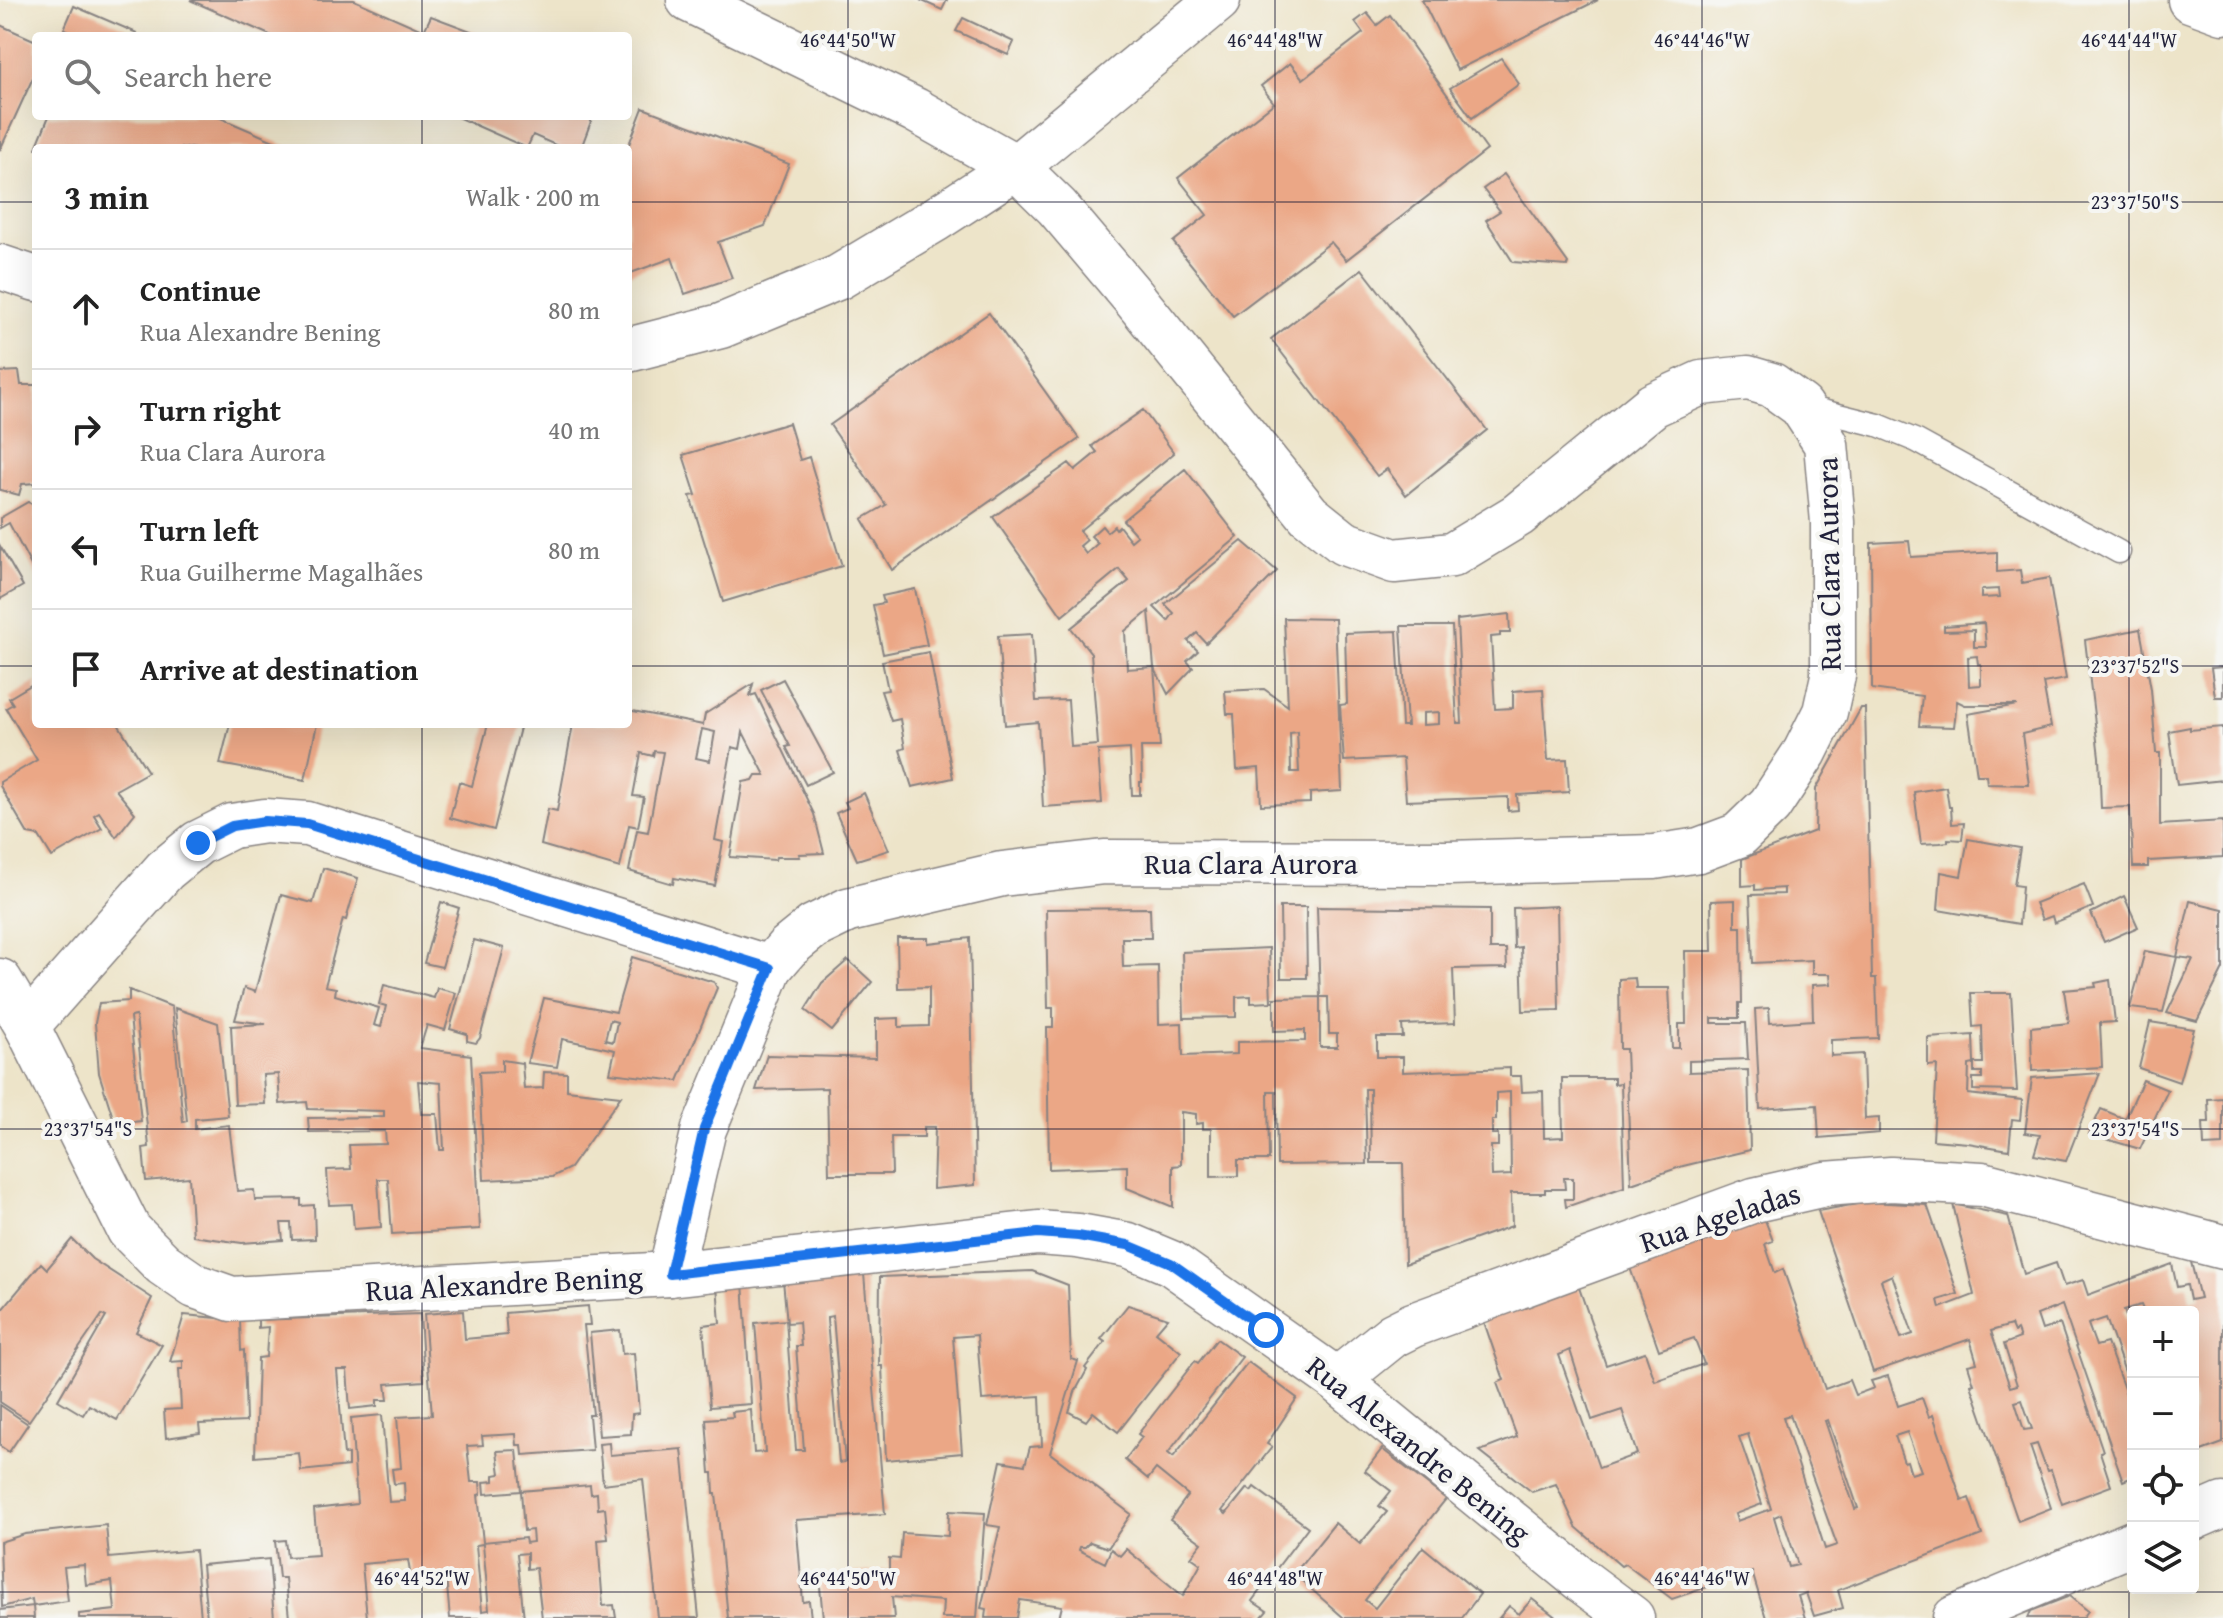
<!DOCTYPE html>
<html lang="en">
<head>
<meta charset="utf-8">
<style>
	body { margin:0; font-family:"Gentium Book Plus",serif; background:#f2f2f2; color:#222 }
	.controls { position:absolute; right:24px; bottom:24px; display:grid; overflow:hidden; border-radius:8px; box-shadow:0 8px 32px #0002 }
	.controls button { width:72px; height:72px; display:grid; place-items:center; padding:0; border:0; border-bottom:2px solid #e0e0e0; background:#fff; color:#222; font:40px sans-serif }
	.stop { position:absolute; width:24px; height:24px; margin:-18px; border:6px solid #1a73e8; border-radius:50%; background:#fff }
	.stop.end { background:#1a73e8; border-color:#fff; box-shadow:0 2px 8px #0008 }
	.list { margin:0; padding:0; list-style:none }
	h2 { display:flex; justify-content:space-between; align-items:center; height:104px; margin:0; padding:0 32px; font-size:34px }
	h2 small { font-size:26px; font-weight:400; color:#767676 }
	.list li { display:grid; grid-template-columns:52px 1fr auto; gap:24px; align-items:center; box-sizing:border-box; height:120px; padding:0 32px; border-top:2px solid #e0e0e0 }
	.list b { display:block; font-size:30px; white-space:nowrap }
	.list p { margin:0; font-size:26px; white-space:nowrap; color:#767676 }
	.list em { font-size:26px; font-style:normal; color:#767676 }
	.icon { flex:none; width:44px; height:44px; fill:none; stroke:currentColor; stroke-width:2; stroke-linecap:round; stroke-linejoin:round }
	.map { position:relative; flex:none; width:2223px; height:1618px; overflow:hidden }
	.search { position:absolute; background:#fff; box-shadow:0 8px 32px #0002; left:32px; top:32px; width:600px; height:88px; display:flex; align-items:center; gap:20px; box-sizing:border-box; padding:0 28px; border-radius:8px; color:#767676; font-size:30px }
	.panel { position:absolute; background:#fff; box-shadow:0 8px 32px #0002; left:32px; top:144px; width:600px; height:584px; border-radius:8px }
	.map>svg:first-child { display:block }
	.building { fill:#eba786; fill-rule:evenodd }
	.lines { fill:none; stroke-linecap:round; stroke-linejoin:round }
	.lane-casing { stroke:#888382; stroke-width:25 }
	.street-casing { stroke:#888382; stroke-width:47 }
	.secondary-casing { stroke:#888382; stroke-width:47 }
	.lane { stroke:#fff; stroke-width:22 }
	.street { stroke:#fff; stroke-width:44 }
	.secondary { stroke:#fff; stroke-width:44 }
	.route { stroke:#1a73e8; stroke-width:10 }
	.ticks { fill:none; stroke:#22223b; stroke-width:2; stroke-opacity:0.45 }
	.labels { text-anchor:middle; dominant-baseline:central; stroke-width:8; stroke-linejoin:round; paint-order:stroke }
	.street-label { font-size:30px; fill:#22223b; stroke:#f6f6f2 }
	.ticks-label { font-size:20px; text-anchor:middle; fill:#22223b; stroke:#f6f6f2; stroke-width:8; stroke-linejoin:round; paint-order:stroke }
</style>
</head>
<body>
<div class="map">
<svg width="2223" height="1618" viewBox="0 0 2223 1618">
	<rect width="100%" height="100%" fill="#f6f6f2"/>
	<filter id="ink" filterUnits="userSpaceOnUse"><feTurbulence type="fractalNoise" baseFrequency=".0125" numOctaves="2"/><feDisplacementMap in="SourceGraphic" scale="16" xChannelSelector="R" yChannelSelector="G"/><feConvolveMatrix kernelMatrix="1 2 1 2 8 2 1 2 1" color-interpolation-filters="sRGB"/></filter>
	<filter id="wash" filterUnits="userSpaceOnUse"><feTurbulence type="fractalNoise" baseFrequency=".006" numOctaves="4" result="noise"/><feDisplacementMap in="SourceGraphic" scale="32" xChannelSelector="R" yChannelSelector="G"/><feGaussianBlur stdDeviation="1.8" result="paint"/><feColorMatrix in="noise" values="0 0 0 0 0 0 0 0 0 0 0 0 0 0 0 0 0 1.4 0 .05"/><feComposite in="paint" operator="in"/></filter>
	<g filter="url(#wash)">
		<rect width="100%" height="100%" fill="#ede4c9"/>
		<g id="blocks">
			<g class="building">
				<polygon points="190,0 354,0 424,31 431,16 484,36 272,36"/>
				<polygon points="920,0 947,0 942,10"/>
				<polygon points="1422,0 1598,0 1457,70"/>
				<polygon points="74,6 137,33 136,36 81,36 64,29"/>
				<polygon points="1367,13 1377,25 1390,15 1487,150 1346,260 1331,242 1233,316 1173,242 1207,215 1178,178 1274,103 1261,86 1290,63 1303,79 1363,33 1355,22"/>
				<polygon points="963,18 1014,42 1008,55 956,31"/>
				<polygon points="0,25 36,41 36,71 0,150"/>
				<polygon points="1501,58 1519,84 1472,118 1450,88"/>
				<polygon points="643,108 789,164 765,226 718,242 732,278 685,294 672,258 628,274 628,147"/>
				<polygon points="49,116 216,116 290,148 36,148"/>
				<polygon points="455,116 593,116 581,148 562,148 533,135 527,148"/>
				<polygon points="1504,174 1568,263 1567,266 1513,262 1486,220 1500,211 1483,189"/>
				<polygon points="1362,269 1487,430 1406,495 1387,469 1377,476 1271,339"/>
				<polygon points="989,313 1079,439 892,570 862,519 886,505 830,425"/>
				<polygon points="19,371 21,385 36,385 36,483 22,484 19,495 0,490 0,372"/>
				<polygon points="1143,410 1174,453 1079,531 1087,540 1080,546 1086,554 1098,543 1091,536 1102,526 1107,532 1114,526 1116,529 1119,526 1131,541 1137,536 1123,520 1185,469 1238,537 1154,607 1168,621 1174,613 1165,604 1242,541 1277,571 1206,643 1197,633 1188,641 1198,651 1187,661 1193,668 1168,694 1154,667 1149,611 1125,631 1127,669 1154,667 1160,747 1141,747 1142,782 1140,782 1140,795 1132,795 1130,749 1098,751 1102,803 1043,807 1038,722 1005,725 998,636 1032,634 1036,701 1068,700 1071,747 1098,745 1091,653 1071,628 1129,581 1119,569 1062,616 993,517 1069,463 1075,470 1097,452 1092,446"/>
				<polygon points="789,423 800,460 809,457 842,566 723,602 690,496 696,495 683,455"/>
				<polygon points="28,502 36,506 36,575 9,523 0,528 0,518"/>
				<path d="M1909,541L1911,557L1997,552V572L2020,570L2022,583L2049,578L2066,679L2043,683L2051,727L2022,734L2029,785L1987,784L1986,775H1977L1968,714L2017,705H1965L1957,701L1954,727L1919,726L1922,696L1872,689L1871,543ZM1999,589L2000,597L1981,598V590ZM1984,623L1986,647H1974V630L1944,631V626ZM1977,656L1978,664H1981V685L1969,686L1968,657Z"/>
				<polygon points="0,546 23,586 0,599"/>
				<polygon points="915,589 927,645 883,654 873,605 884,603 882,596"/>
				<path d="M1509,614L1510,633H1500V636L1491,637L1495,709L1513,708V691L1543,689L1548,760L1567,759L1569,792L1517,795L1518,810L1508,811V797L1406,801L1403,758L1344,761L1340,705L1347,704L1345,633L1397,631L1402,726H1407L1401,626H1452L1457,723H1462L1457,620ZM1439,712V724L1423,725V713Z"/>
				<path d="M1284,618L1335,619L1342,791L1310,793V803L1261,805L1259,768L1237,770L1234,714H1227L1225,691L1264,689L1288,706ZM1297,732L1299,772H1291L1290,733Z"/>
				<polygon points="2140,629 2151,689 2156,753 2160,753 2160,825 2223,821 2223,857 2148,861 2148,867 2133,867 2130,807 2101,808 2099,757 2085,640"/>
				<polygon points="929,652 953,778 912,787 900,750 905,748 900,719 891,721 881,691 888,690 882,661"/>
				<polygon points="2223,667 2223,697 2215,697 2211,668"/>
				<polygon points="783,679 833,772 806,785 786,747 790,746 761,690"/>
				<polygon points="36,682 36,724 118,724 148,772 116,790 135,813 116,837 99,812 94,815 102,828 52,857 39,836 28,834 0,786 0,782 37,760 6,708 13,704 9,698"/>
				<path d="M753,684L750,696L756,694L814,814L824,853L799,854L800,857H776L775,860L730,857L743,782L753,780L756,775H765L743,732L740,749L732,747L715,840L723,842L715,886L674,878L673,884L629,871L637,830L648,832L663,752L654,751L653,756L641,753L633,796L644,797L638,827L629,825L620,868L541,845L548,809L557,811L573,724H628V710L703,725L705,714ZM702,729L715,732L710,761L696,758Z"/>
				<polygon points="1861,708 1865,708 1872,978 1876,978 1878,1038 1831,1040 1831,1056 1863,1054 1865,1119 1879,1118 1879,1133 1819,1138 1817,1105 1760,1109 1755,1009 1769,1008 1770,1023 1813,1020 1812,985 1831,984 1830,974 1812,974 1812,960 1753,963 1750,895 1784,894 1784,888 1755,890 1755,885 1742,886 1742,859 1815,831 1816,789"/>
				<polygon points="230,724 317,724 305,780 220,764"/>
				<polygon points="488,724 521,724 494,830 450,818 459,782 472,786"/>
				<polygon points="2190,727 2190,730 2223,727 2223,780 2177,785 2169,731"/>
				<polygon points="1946,787 1949,807 1951,807 1952,824 1964,823 1962,840 1948,839 1948,842 1940,843 1921,844 1914,792"/>
				<polygon points="864,793 889,850 857,860 836,813 848,808 845,802"/>
				<polygon points="1968,839 2020,848 2014,885 2022,886 2019,924 1938,910 1941,872 1961,876"/>
				<path d="M323,868L358,878L346,920L343,919L325,986L336,988L335,995L379,1008L374,1025L381,1027L386,1006L379,1004L384,985L434,998L437,988L456,993L445,1030L427,1025L420,1048L471,1055L480,1229L392,1234L388,1179H378L381,1227L354,1229L352,1204L329,1205L327,1170L351,1169L349,1145L386,1144L385,1131L309,1132L308,1118L384,1117V1111L308,1109L307,1102L280,1104L278,1074L263,1075L265,1104L235,1105L231,1026L266,1024L235,1020L244,988L255,992L281,895L313,903ZM418,1081L441,1083L444,1150H440L437,1114H421Z"/>
				<polygon points="2084,884 2093,907 2054,923 2052,916 2042,920 2035,903"/>
				<polygon points="2124,896 2138,927 2104,942 2091,913"/>
				<polygon points="1735,900 1735,927 1741,927 1742,1003 1739,1003 1739,1018 1712,1018 1712,1023 1746,1023 1748,1059 1689,1061 1689,1072 1748,1070 1750,1150 1683,1166 1631,1184 1626,1049 1620,1049 1619,979 1635,978 1636,988 1669,988 1672,1048 1679,1048 1679,1024 1686,1024 1685,951 1712,951 1711,901"/>
				<polygon points="2190,901 2223,909 2223,969 2197,1021 2167,1013 2193,959 2177,957"/>
				<polygon points="441,902 459,908 442,967 424,963"/>
				<polygon points="1557,906 1559,1010 1523,1011 1521,947 1514,948 1513,908"/>
				<polygon points="1280,907 1306,907 1307,978 1281,978"/>
				<path d="M1317,907L1490,909V949H1506L1507,968L1453,969L1455,1023L1402,1025L1403,1037H1377V1057H1403V1072L1510,1068V1076H1521L1522,1092L1543,1091L1544,1138L1563,1137L1562,1078H1614V1084L1621,1083L1624,1187L1566,1207L1565,1199H1573V1178H1564L1565,1189H1545V1193H1511L1512,1226L1405,1264L1403,1163H1371L1370,1089H1365L1367,1164L1277,1165L1276,1091H1268L1269,1160H1238V1176L1211,1177V1129H1203V1123L1196,1124V1114L1181,1112V1165L1173,1166V1207L1127,1188V1166L1049,1169L1047,1028H1053V1008H1048L1046,909L1150,908L1151,938H1122L1123,967L1158,966L1159,1024L1182,1023L1183,1056L1237,1054V1042L1305,1041V1030L1274,1031V998L1320,997V1047H1337V1034H1329L1328,997H1320ZM1510,1092L1511,1175L1492,1176L1491,1146H1498V1134H1492V1120H1496V1093Z"/>
				<polygon points="897,938 928,938 928,943 970,938 975,1185 933,1189 935,1127 924,1127 924,1137 891,1137 892,1174 829,1174 827,1088 756,1090 767,1055 876,1058 876,1019 899,1018 899,1027 929,1026 929,987 898,988"/>
				<polygon points="474,940 504,948 480,1038 476,1043 467,1041 467,1034 450,1029"/>
				<polygon points="1269,948 1271,1002 1251,1003 1251,996 1236,997 1236,1017 1184,1018 1182,952"/>
				<polygon points="2145,951 2177,957 2163,1012 2130,1008"/>
				<path d="M632,957L714,982L717,988L678,1081L610,1073L615,1050L562,1039L557,1067L527,1063L544,998L616,1012ZM610,1020L617,1022L613,1042L605,1040Z"/>
				<polygon points="848,960 872,982 832,1031 805,1010 822,983"/>
				<polygon points="2110,980 2115,1022 2100,1023 2102,1067 2032,1071 2031,1027 2069,1023 2064,990 2096,987 2095,983"/>
				<polygon points="129,990 172,1007 183,1122 187,1121 175,1008 218,1023 228,1116 195,1119 195,1129 229,1125 237,1191 254,1190 255,1200 301,1199 301,1206 314,1205 315,1239 292,1240 291,1223 281,1223 283,1240 242,1243 193,1236 189,1177 146,1181 143,1148 149,1147 136,1016 130,1017 141,1121 115,1124 99,1073 95,1023 99,1003 129,1001"/>
				<polygon points="1971,993 2011,993 2017,1091 1973,1090 1973,1078 1982,1078 1982,1072 1974,1072 1974,1064 1969,1065 1968,1094 2022,1100 2020,1120 2012,1119 2009,1150 1968,1143 1933,1140 1937,1065 1928,1066 1928,1038 1973,1035 1974,1063 1983,1063 1982,1026 1973,1027"/>
				<polygon points="2150,1022 2194,1029 2179,1082 2139,1068"/>
				<polygon points="502,1060 522,1063 524,1089 543,1088 544,1072 567,1073 567,1090 621,1096 570,1168 552,1177 484,1180 479,1072 502,1071"/>
				<polygon points="2100,1073 2066,1161 2034,1155 2040,1135 2025,1133 2032,1078"/>
				<polygon points="2143,1080 2168,1090 2140,1149 2089,1134 2101,1109 2125,1119"/>
				<polygon points="2223,1098 2223,1145 2204,1146 2203,1122 2209,1122 2208,1099"/>
				<path d="M1868,1202L1927,1205L1958,1294L1938,1300L1940,1308L1974,1295L1953,1204L2008,1216L2024,1274L2056,1263L2064,1286L2083,1280L2088,1295L2172,1264L2177,1287L2187,1285L2190,1300L2200,1298L2190,1258L2223,1265V1443L2193,1454V1312H2144L2141,1305L2124,1310L2130,1330H2133V1395L2106,1318L2088,1324L2096,1346L2107,1343L2133,1413V1477L2123,1481L2062,1305L2037,1315L2042,1330L2060,1324L2103,1451L2100,1452L2111,1486L2062,1504L2051,1470L2047,1471L2037,1444L2030,1446L2051,1508L2018,1521L1971,1385L1974,1384L1968,1365L1977,1363L1970,1339L1873,1372L1818,1211ZM1892,1275L1913,1334L1901,1338L1881,1280ZM2011,1325L2014,1332L2017,1330L2020,1338L2004,1344L2017,1385L2010,1387L1991,1331ZM2022,1400L2032,1429L2024,1430L2015,1402Z"/>
				<path d="M1765,1220L1773,1241L1765,1244L1775,1273L1783,1269L1825,1389L1849,1380L1855,1395L1874,1388L1871,1381L1888,1376L1898,1406L1922,1398L1929,1417L1933,1415L1962,1501L1969,1498L1982,1535L1838,1590L1843,1608L1814,1616L1806,1593L1798,1596L1805,1618H1766L1752,1572L1672,1599L1625,1564L1621,1566L1576,1527L1556,1484L1532,1492L1480,1451L1517,1437L1497,1383L1504,1380L1482,1316L1577,1282L1606,1365L1645,1352L1655,1381L1704,1364L1694,1338L1659,1350L1629,1265ZM1570,1350L1592,1420L1622,1410L1637,1454L1599,1468L1559,1355ZM1790,1415L1837,1545L1825,1549L1783,1417ZM1828,1420L1858,1508L1855,1509L1825,1421ZM1907,1432L1921,1471L1911,1474L1907,1461L1904,1462L1895,1436ZM1748,1434L1771,1509L1737,1521L1735,1514L1762,1504L1739,1437ZM1781,1514L1798,1565L1789,1567L1774,1517Z"/>
				<polygon points="72,1239 92,1259 152,1298 136,1332 162,1345 117,1420 89,1405 83,1415 58,1400 106,1317 102,1315 29,1421 0,1402 0,1312 41,1263 47,1269"/>
				<polygon points="1032,1271 1068,1285 1071,1359 1078,1361 1050,1453 1131,1514 1108,1548 1090,1542 1085,1547 1080,1547 1079,1550 1105,1563 1111,1549 1120,1556 1126,1549 1183,1596 1201,1564 1191,1557 1202,1543 1170,1520 1188,1495 1156,1469 1148,1479 1125,1460 1142,1437 1138,1434 1195,1361 1198,1363 1217,1339 1242,1357 1168,1453 1173,1457 1248,1362 1297,1398 1267,1444 1272,1447 1222,1511 1226,1514 1247,1488 1251,1491 1254,1487 1308,1527 1252,1601 1267,1611 1261,1618 1059,1618 1062,1606 1020,1600 1017,1618 985,1618 986,1609 981,1608 1000,1527 987,1525 1001,1461 1025,1465 1030,1447 1042,1446 1040,1396 982,1400 977,1335 953,1337 962,1453 886,1460 882,1366 879,1366 880,1277"/>
				<path d="M864,1274L885,1514L796,1520L803,1602L809,1601L811,1618H728L716,1494H714L713,1473H710L706,1419L733,1417L732,1412L751,1410L754,1453L765,1452L755,1323L786,1320L796,1450H804L796,1346H801L799,1322L787,1323L783,1280ZM833,1316L845,1462L839,1463L827,1320V1317Z"/>
				<polygon points="743,1282 751,1404 710,1407 703,1325 720,1323 717,1285"/>
				<polygon points="1128,1305 1168,1318 1156,1332 1181,1352 1118,1432 1093,1412 1086,1421 1069,1412 1075,1392 1087,1370 1085,1368 1105,1342 1101,1339"/>
				<path d="M588,1306L590,1325H584L593,1415H589L592,1450L523,1455L522,1445H517L516,1434L482,1436L483,1445L467,1446L471,1482H480L481,1494L478,1495L483,1542L525,1538L526,1543L533,1542L532,1530L524,1531L521,1491L590,1485L591,1494L597,1493L598,1509L605,1508L608,1539L598,1540L603,1606L614,1605L616,1618H542L536,1568L527,1569V1553L517,1554L524,1618H450L446,1576L411,1578L408,1560L362,1564L367,1618H289L285,1578H279L275,1541L285,1540L287,1557L318,1555L314,1509L357,1504L351,1418L382,1415L389,1502L405,1501L404,1483L394,1484L392,1469L401,1468L397,1417L432,1415L424,1314L463,1311L465,1339L507,1335L505,1313ZM483,1544L489,1610L482,1611L476,1545Z"/>
				<polygon points="420,1314 424,1381 386,1384 388,1400 377,1400 377,1406 350,1409 347,1370 337,1370 344,1455 348,1454 348,1466 301,1471 299,1453 255,1457 258,1358 266,1357 268,1327 258,1328 258,1320"/>
				<polygon points="184,1315 240,1320 241,1351 244,1350 246,1422 199,1424 200,1433 166,1438 164,1410 181,1409 179,1369 183,1369 183,1361 170,1362"/>
				<polygon points="620,1330 622,1354 634,1353 639,1413 632,1414 631,1434 599,1436 590,1333"/>
				<polygon points="0,1405 28,1424 9,1452 0,1446"/>
				<polygon points="609,1443 610,1455 682,1449 699,1618 658,1618 643,1479 603,1484 599,1444"/>
				<polygon points="1382,1449 1446,1499 1365,1600 1375,1608 1423,1547 1480,1594 1462,1618 1344,1618 1294,1574 1335,1523 1360,1544 1387,1512 1379,1506 1391,1491 1365,1471"/>
				<polygon points="517,1450 521,1491 485,1494 484,1482 494,1481 494,1475 500,1474 497,1451"/>
				<polygon points="949,1511 985,1513 977,1618 942,1618 943,1601 892,1597 894,1618 823,1618 819,1576 889,1570 889,1558 900,1559 902,1533 948,1536"/>
				<polygon points="106,1525 109,1558 195,1550 201,1618 79,1618 79,1614 115,1610 112,1581 86,1585 84,1565 64,1567 68,1601 33,1606 32,1599 2,1607 0,1542 25,1534"/>
				<polygon points="269,1559 274,1618 207,1618 202,1565"/>
				<polygon points="2070,1596 2088,1611 2083,1618 2028,1618 2031,1611"/>
				<polygon points="1532,1599 1557,1618 1499,1618 1509,1606 1519,1614"/>
				<polygon points="33,1606 34,1618 0,1618 0,1610"/>
			</g>
		</g>
	</g>
	<g filter="url(#ink)">
		<use href="#blocks" fill-opacity="0" stroke="#888382" stroke-width="2"/>
		<g class="lines">
			<defs>
				<polyline id="lane" points="1806,407 1878,425 1917,441 2119,552"/>
				<g id="street">
					<polyline points="2190,0 2223,12"/>
					<polyline points="0,981 27,1026 129,1230 163,1264 195,1286 232,1299 670,1274 1038,1233 1078,1236 1128,1245 1171,1263 1337,1380 1585,1583 1632,1618"/>
					<polyline points="27,1026 165,870 198,843 232,826 265,821 307,824 770,968"/>
					<polyline points="670,1274 704,1129 756,1003 770,968 787,948 813,927 848,910 1002,874 1104,862 1448,863 1654,857 1699,850 1739,835 1770,805 1805,752 1825,712 1833,676 1833,522 1826,444 1801,406 1772,385 1748,378 1701,383 1653,405 1518,515 1452,555 1394,561 1344,543 1309,515 1134,298 1057,207 1016,167 915,110 689,0"/>
					<polyline points="1337,1380 1393,1335 1413,1325 1754,1200 1825,1184 1891,1179 1982,1184 2223,1247"/>
					<polyline points="2193,1518 2223,1505"/>
					<polyline points="1955,1618 2133,1543"/>
				</g>
				<g id="secondary">
					<polyline points="0,267 36,279"/>
					<polyline points="628,350 721,326 839,277 936,219 1016,167 1218,0"/>
				</g>
			</defs>
			<use href="#lane" class="lane-casing"/>
			<use href="#street" class="street-casing"/>
			<use href="#secondary" class="secondary-casing"/>
			<use href="#lane" class="lane"/>
			<use href="#street" class="street"/>
			<use href="#secondary" class="secondary"/>
		</g>
	</g>
	<g class="lines" filter="url(#ink)">
		<polyline class="route" points="198,843 232,826 265,821 307,824 770,968 704,1129 670,1274 1038,1233 1078,1236 1128,1245 1171,1263 1266,1330"/>
	</g>
	<path class="ticks" d="M422,0V36M848,0V1618M1275,0V1618M1702,0V1618M2129,0V1618M422,116V148M0,202H36M628,202H2223M0,666H36M628,666H2223M422,724V1618M0,1129H2223M0,1592H2223"/>
	<g class="labels">
		<g class="street-label">
			<text transform="translate(1828 564) rotate(-91)">Rua Clara Aurora</text>
			<text x="1251" y="863">Rua Clara Aurora</text>
			<text transform="translate(1720 1217) rotate(-18)">Rua Ageladas</text>
			<text transform="translate(504 1283) rotate(-3)">Rua Alexandre Bening</text>
			<text transform="translate(1419 1449) rotate(39)">Rua Alexandre Bening</text>
		</g>
	</g>
	<g class="ticks-label">
		<text x="848" y="47">46°44'50"W</text>
		<text x="1275" y="47">46°44'48"W</text>
		<text x="1702" y="47">46°44'46"W</text>
		<text x="2129" y="47">46°44'44"W</text>
		<text x="2135" y="209">23°37'50"S</text>
		<text x="2135" y="673">23°37'52"S</text>
		<text x="88" y="1136">23°37'54"S</text>
		<text x="2135" y="1136">23°37'54"S</text>
		<text x="422" y="1585">46°44'52"W</text>
		<text x="848" y="1585">46°44'50"W</text>
		<text x="1275" y="1585">46°44'48"W</text>
		<text x="1702" y="1585">46°44'46"W</text>
	</g>
</svg>
<div class="controls">
<button>+</button>
<button>−</button>
<button><svg class="icon" aria-label="locate" viewBox="0 0 24 24"><circle cx="12" cy="12" r="6"/><path d="M12 2v4M12 18v4M2 12h4M18 12h4"/></svg></button>
<button><svg class="icon" aria-label="layers" viewBox="0 0 24 24"><path d="M12 4l9 5-9 5-9-5zM3 14l9 5 9-5"/></svg></button>
</div>
<div class="stop" style="left:1266px;top:1330px"></div>
<div class="stop end" style="left:198px;top:843px"></div>
<div class="search"><svg class="icon" aria-label="search" viewBox="0 0 24 24"><circle cx="10" cy="10" r="6"/><path d="M15 15l6 6"/></svg>Search here</div>
<section class="panel">
<h2>3 min<small>Walk · 200 m</small></h2>
<ul class="list">
<li><svg class="icon" aria-label="ahead" viewBox="0 0 24 24"><path d="M12 20V5M6 11l6-6 6 6"/></svg><div><b>Continue</b><p>Rua Alexandre Bening</p></div><em>80 m</em></li>
<li><svg class="icon" aria-label="right" viewBox="0 0 24 24"><path d="M7 20v-9h11M14 6l5 5-5 5"/></svg><div><b>Turn right</b><p>Rua Clara Aurora</p></div><em>40 m</em></li>
<li><svg class="icon" aria-label="left" viewBox="0 0 24 24"><path d="M17 20v-9H6M10 6l-5 5 5 5"/></svg><div><b>Turn left</b><p>Rua Guilherme Magalhães</p></div><em>80 m</em></li>
<li><svg class="icon" aria-label="arrive" viewBox="0 0 24 24"><path d="M6 21V4h12l-3 4 3 4H6"/></svg><div><b>Arrive at destination</b></div></li>
</ul>
</section>
</div>
</body>
</html>
